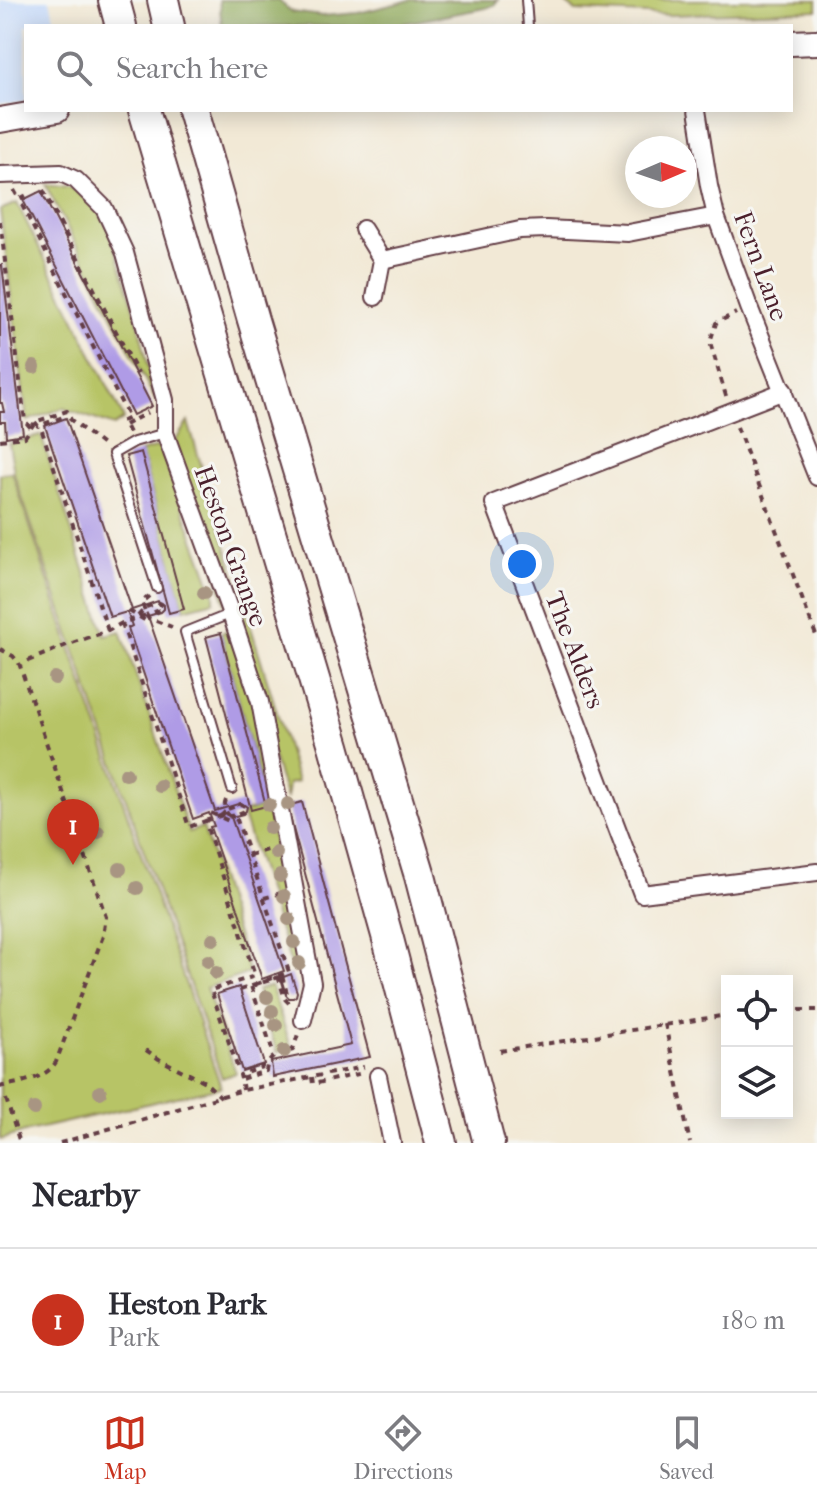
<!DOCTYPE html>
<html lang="en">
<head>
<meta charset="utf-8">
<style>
	body { margin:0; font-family:"IM FELL French Canon",serif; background:#f7f7f7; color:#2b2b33 }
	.controls { position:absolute; right:24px; bottom:24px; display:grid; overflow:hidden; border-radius:0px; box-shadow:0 4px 20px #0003 }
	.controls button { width:72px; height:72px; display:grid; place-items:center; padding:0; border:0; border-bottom:2px solid #e1e1e2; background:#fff; color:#2b2b33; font:40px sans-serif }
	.compass { position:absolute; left:625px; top:136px; width:72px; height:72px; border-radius:50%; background:#fff; box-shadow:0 4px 20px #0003; rotate:88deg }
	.you { position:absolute; left:522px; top:564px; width:28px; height:28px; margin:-20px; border:6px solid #fff; border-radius:50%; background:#1a73e8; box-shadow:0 0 0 12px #1a73e833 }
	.badge { display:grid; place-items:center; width:52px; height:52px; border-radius:50%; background:#c8321e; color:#fff; font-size:26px; font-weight:700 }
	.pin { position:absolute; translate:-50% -66px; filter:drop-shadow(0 2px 4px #0008) }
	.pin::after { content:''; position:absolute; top:42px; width:28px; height:24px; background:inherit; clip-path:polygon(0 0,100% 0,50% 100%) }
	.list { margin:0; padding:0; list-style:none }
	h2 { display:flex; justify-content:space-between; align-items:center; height:104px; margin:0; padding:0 32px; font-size:34px }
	h2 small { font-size:26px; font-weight:400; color:#7c7c81 }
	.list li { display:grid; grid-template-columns:52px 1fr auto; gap:24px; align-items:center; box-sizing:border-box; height:144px; padding:0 32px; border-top:2px solid #e1e1e2 }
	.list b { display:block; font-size:30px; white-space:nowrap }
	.list p { margin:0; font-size:26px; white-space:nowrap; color:#7c7c81 }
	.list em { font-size:26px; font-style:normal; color:#7c7c81 }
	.icon { flex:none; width:44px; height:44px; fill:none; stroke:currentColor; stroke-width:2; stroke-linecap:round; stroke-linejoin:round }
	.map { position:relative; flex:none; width:817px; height:1143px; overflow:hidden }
	.search { position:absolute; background:#fff; box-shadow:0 4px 20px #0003; left:24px; right:24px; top:24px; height:88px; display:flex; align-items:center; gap:20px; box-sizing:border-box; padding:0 28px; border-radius:0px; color:#7c7c81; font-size:30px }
	.sheet { height:248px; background:#fff }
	nav { display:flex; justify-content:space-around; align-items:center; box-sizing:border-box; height:112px; border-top:2px solid #e1e1e2; background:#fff; font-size:22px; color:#7c7c81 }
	nav a { display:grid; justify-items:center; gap:4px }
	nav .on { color:#c8321e }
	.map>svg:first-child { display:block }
	.built { fill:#c9dcf9 }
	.green { fill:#b7c466; stroke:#807248; stroke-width:2 }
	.forest { fill:#91aa5b; stroke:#6e6443; stroke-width:2 }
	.building { fill:#af9be6 }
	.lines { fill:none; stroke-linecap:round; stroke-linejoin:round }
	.lane-casing { stroke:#633d45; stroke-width:12 }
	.street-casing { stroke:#633d45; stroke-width:20 }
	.secondary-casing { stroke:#633d45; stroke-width:28 }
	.highway-casing { stroke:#633d45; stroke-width:34 }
	.path { stroke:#633d45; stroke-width:4; stroke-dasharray:6 6; stroke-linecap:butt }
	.lane { stroke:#fff; stroke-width:8 }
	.street { stroke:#fff; stroke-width:16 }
	.secondary { stroke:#fff; stroke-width:24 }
	.highway { stroke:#fff; stroke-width:30 }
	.path-bridge { stroke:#633d45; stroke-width:4; stroke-dasharray:6 6; stroke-linecap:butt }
	.tree { fill:#a89582 }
	.labels { text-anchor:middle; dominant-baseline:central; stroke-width:6; stroke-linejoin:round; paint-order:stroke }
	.street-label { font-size:26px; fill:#4a1f2b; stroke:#f6f6f2 }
</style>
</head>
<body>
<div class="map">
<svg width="817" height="1143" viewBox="0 0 817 1143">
	<rect width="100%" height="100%" fill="#f6f6f2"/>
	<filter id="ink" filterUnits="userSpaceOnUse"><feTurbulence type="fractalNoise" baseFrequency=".0125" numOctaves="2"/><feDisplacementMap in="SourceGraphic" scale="16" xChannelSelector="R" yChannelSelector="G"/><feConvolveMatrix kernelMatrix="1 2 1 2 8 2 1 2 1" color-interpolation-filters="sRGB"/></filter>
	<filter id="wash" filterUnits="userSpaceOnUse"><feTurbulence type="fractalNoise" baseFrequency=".006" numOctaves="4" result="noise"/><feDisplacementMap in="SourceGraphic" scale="32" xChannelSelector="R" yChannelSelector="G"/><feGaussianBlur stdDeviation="1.8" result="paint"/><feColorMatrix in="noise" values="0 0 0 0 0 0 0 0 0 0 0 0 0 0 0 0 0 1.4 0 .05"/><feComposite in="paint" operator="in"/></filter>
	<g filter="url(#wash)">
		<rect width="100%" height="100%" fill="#f2e9d6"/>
		<polygon class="built" points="0,0 50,0 56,26 26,26 26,100 0,104"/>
		<g class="green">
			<polygon points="561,0 817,0 817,10 671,15 576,11"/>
			<polygon points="45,184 68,187 82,195 99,212 109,229 137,317 156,401"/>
			<polygon points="17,203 124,419 114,426 63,408 27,421 0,210"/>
			<polygon points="188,422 273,699 297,782 288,784 286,799 175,441"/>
			<polygon points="41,435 105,635 121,631 189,832 203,827 249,973 206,988 236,1073 222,1078 15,477 9,444"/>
			<polygon points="157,447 161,450 214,593 214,601 184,609 141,452"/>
			<polygon points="12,472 69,644 221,1087 28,1131 0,1140 0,474"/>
			<polygon points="233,629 251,689 271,780 261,785 221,633"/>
			<polygon points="266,806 300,964 298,969 293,971 242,813"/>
			<polygon points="271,986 291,1047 277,1052 257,990"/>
		</g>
		<polygon class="forest" points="219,0 278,0 292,12 322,16 358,13 411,0 498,0 494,5 486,8 390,26 222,26"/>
		<g id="blocks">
			<g class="building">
				<polygon points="41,191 152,406 133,415 23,200"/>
				<polygon points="0,265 2,265 23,434 6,437 5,422 0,422 0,412 4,412 2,403 0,403"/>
				<polygon points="66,418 132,610 158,601 162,603 164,605 164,609 161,612 148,616 215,811 241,803 247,807 246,811 243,814 231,817 284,971 262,979 210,827 214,826 209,813 193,819 128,628 132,626 127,612 110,617 45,426"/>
				<polygon points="141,452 184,609 169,613 126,456"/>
				<polygon points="221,633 266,806 251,810 206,637"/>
				<polygon points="302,802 370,1057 273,1077 271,1062 351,1045 287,806"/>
				<polygon points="291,974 297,992 296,996 293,998 289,998 286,995 281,978"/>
				<polygon points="239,987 264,1064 242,1071 217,994"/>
			</g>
		</g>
	</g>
	<g filter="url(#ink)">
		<use href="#blocks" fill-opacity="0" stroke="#633d45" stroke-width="2"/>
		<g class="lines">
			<defs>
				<g id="lane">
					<polyline points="526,0 528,26"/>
					<polyline points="157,588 113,454 134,442 165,433"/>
					<polyline points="230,614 185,632 232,789"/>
				</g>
				<g id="street">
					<polyline points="697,110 709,186 716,216 749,307 817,477"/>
					<polyline points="0,175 61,173 76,180 104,208 125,253 165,400 165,433 231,614 260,702 312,983 303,1020"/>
					<polyline points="363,229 382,260 375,297"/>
					<polyline points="382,260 520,230 546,229 628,233 716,216"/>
					<polyline points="784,391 494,503 642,894 817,872"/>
					<polyline points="378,1076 392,1143"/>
				</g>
				<g id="secondary">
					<polyline points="791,43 817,42"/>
					<polyline points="0,120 57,110"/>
				</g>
				<g id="highway">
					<polyline points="114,0 121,26"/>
					<polyline points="163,0 169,26"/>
					<polyline points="144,110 334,746 388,939 441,1143"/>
					<polyline points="193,110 253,320 420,876 489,1143"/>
				</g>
			</defs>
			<use href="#lane" class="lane-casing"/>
			<use href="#street" class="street-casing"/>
			<use href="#secondary" class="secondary-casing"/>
			<use href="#highway" class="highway-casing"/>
			<g class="path">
				<polyline points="14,190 19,199 31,193"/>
				<polyline points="43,190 138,374"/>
				<polyline points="22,205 129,418 123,421 129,433"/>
				<polyline points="0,221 25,421 31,428"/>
				<polyline points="726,396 710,342 716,323 736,313"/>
				<polyline points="35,422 38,426 63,417 64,419"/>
				<polyline points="125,425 148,412"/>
				<polyline points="737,427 817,638"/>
				<polyline points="42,431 108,631"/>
				<polyline points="0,440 25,437 35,422 67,411 71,420 104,446"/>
				<polyline points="146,607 158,603 163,606 160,610 146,615"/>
				<polyline points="146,615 148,618 172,627"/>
				<polyline points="122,623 189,827 205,821 255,976 211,990 238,1069"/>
				<path d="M0,649L13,656L19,663L106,917L103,936L56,1062C45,1080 19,1082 0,1087"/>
				<polyline points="28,661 69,644 108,631 122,623 146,615 142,602 149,596"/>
				<path d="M226,800C222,810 228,817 237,820L289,972L251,986L274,1055"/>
				<polyline points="228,809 241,804 246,807 243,812 229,817"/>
				<polyline points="205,821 226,814"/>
				<polyline points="249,855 270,849"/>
				<polyline points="264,898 281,893"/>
				<polyline points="278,976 285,999 289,1003"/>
				<polyline points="282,976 287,993 290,995"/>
				<polyline points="787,1010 817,1010"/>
				<polyline points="665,1024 690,1143"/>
				<polyline points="146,1050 159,1059 205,1082 221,1097"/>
				<polyline points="500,1051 727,1015"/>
				<polyline points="312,1077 313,1084 363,1073"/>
				<polyline points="241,1079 240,1075 262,1067 262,1065"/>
				<path d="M243,1090L241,1079L266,1071C268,1055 279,1054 293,1050L298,1034"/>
				<polyline points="6,1099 20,1143"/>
				<polyline points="60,1143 243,1090 364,1067"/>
			</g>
			<use href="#lane" class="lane"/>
			<use href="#street" class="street"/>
			<use href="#secondary" class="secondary"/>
			<use href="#highway" class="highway"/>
			<g class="path-bridge">
				<polyline points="129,611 146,621"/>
				<polyline points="138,616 146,607"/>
				<polyline points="211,813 229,821"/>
				<polyline points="221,816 228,809"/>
				<polyline points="240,990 282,976 281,973"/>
			</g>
		</g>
		<g class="tree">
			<circle cx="34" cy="367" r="7"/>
			<circle cx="204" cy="593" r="7"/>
			<circle cx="55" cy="678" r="7"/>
			<circle cx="126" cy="774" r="7"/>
			<circle cx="160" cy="786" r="7"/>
			<circle cx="288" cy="804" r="7"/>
			<circle cx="269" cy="805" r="7"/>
			<circle cx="270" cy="828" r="7"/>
			<circle cx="98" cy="832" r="7"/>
			<circle cx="276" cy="853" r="7"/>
			<circle cx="120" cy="869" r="7"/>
			<circle cx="280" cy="876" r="7"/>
			<circle cx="137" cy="888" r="7"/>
			<circle cx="284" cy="896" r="7"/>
			<circle cx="289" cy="919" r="7"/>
			<circle cx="213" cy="939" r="7"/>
			<circle cx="294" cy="942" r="7"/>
			<circle cx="208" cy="961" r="7"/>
			<circle cx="299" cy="963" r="7"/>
			<circle cx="216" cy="973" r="7"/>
			<circle cx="267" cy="997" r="7"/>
			<circle cx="272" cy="1011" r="7"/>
			<circle cx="276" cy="1025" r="7"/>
			<circle cx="284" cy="1051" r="7"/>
			<circle cx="100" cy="1092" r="7"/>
			<circle cx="34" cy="1109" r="7"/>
		</g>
	</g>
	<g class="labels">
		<g class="street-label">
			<text transform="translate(761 266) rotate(70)">Fern Lane</text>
			<text transform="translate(231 546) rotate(70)">Heston Grange</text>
			<text transform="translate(575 650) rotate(69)">The Alders</text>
		</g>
	</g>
</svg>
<div class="controls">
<button><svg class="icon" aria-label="locate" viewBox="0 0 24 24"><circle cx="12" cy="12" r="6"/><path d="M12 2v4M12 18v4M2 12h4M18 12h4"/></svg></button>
<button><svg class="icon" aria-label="layers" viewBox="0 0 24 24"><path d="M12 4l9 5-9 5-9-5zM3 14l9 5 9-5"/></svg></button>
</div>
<svg class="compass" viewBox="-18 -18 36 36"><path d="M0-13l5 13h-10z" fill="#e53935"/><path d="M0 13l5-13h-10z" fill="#7c7c81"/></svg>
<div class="you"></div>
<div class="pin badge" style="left:73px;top:865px">1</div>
<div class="search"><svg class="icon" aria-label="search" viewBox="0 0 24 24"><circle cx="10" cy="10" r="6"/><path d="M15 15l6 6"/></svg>Search here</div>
</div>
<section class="sheet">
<h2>Nearby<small></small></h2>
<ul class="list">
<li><span class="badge">1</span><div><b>Heston Park</b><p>Park</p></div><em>180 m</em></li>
</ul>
</section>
<nav>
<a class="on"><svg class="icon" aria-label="map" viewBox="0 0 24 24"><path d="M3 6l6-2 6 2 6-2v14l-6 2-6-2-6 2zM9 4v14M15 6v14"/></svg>Map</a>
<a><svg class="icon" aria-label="directions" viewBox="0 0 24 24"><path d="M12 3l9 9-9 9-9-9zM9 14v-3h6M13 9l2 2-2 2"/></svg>Directions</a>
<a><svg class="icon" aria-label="saved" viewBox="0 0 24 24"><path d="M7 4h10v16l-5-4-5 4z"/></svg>Saved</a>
</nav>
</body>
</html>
